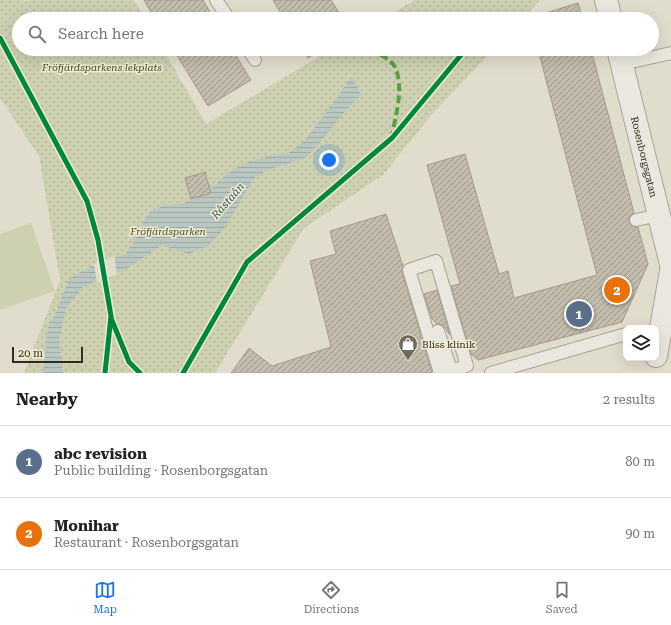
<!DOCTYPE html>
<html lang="en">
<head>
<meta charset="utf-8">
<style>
	body { margin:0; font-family:"Roboto Serif",serif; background:#f2f2f2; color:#222 }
	.controls { position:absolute; right:12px; bottom:12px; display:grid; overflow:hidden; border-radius:8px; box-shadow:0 4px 16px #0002 }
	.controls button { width:36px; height:36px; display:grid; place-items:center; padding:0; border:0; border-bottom:1px solid #e0e0e0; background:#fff; color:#222; font:20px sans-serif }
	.scale { position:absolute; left:12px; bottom:10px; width:71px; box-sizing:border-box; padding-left:4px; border:2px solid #342c1f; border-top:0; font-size:11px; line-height:14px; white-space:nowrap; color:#342c1f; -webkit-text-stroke:3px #f1ecd4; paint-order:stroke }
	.you { position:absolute; left:329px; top:160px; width:14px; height:14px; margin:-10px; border:3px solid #fff; border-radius:50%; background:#1a73e8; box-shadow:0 0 0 6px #1a73e833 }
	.badge { display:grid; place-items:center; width:26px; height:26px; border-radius:50%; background:#1a73e8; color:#fff; font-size:13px; font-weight:700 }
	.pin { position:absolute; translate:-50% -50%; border:2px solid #fff; box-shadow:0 1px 4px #0006 }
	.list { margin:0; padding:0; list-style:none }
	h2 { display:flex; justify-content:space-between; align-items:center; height:52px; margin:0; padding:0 16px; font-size:17px }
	h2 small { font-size:13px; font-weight:400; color:#767676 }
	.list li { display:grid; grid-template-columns:26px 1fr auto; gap:12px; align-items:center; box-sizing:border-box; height:72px; padding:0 16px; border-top:1px solid #e0e0e0 }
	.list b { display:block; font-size:15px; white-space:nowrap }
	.list p { margin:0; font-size:13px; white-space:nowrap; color:#767676 }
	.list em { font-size:13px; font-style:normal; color:#767676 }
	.icon { flex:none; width:22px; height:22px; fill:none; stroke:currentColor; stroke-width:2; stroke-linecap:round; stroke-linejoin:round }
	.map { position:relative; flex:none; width:671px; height:373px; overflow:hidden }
	.search { position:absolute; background:#fff; box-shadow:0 4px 16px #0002; left:12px; right:12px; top:12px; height:44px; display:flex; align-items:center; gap:10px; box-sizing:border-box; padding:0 14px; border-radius:22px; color:#767676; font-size:15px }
	.sheet { height:196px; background:#fff }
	nav { display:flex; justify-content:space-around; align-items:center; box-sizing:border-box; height:56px; border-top:1px solid #e0e0e0; background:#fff; font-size:11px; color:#767676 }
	nav a { display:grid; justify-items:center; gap:2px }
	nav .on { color:#1a73e8 }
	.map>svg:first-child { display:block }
	.park { fill:url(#park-dots) }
	.garden { fill:#cdd0b1 }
	.water { fill:url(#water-rules) }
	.pier { fill:#e1ddcd }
	.building { fill:url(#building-hatch); stroke:#a1998d }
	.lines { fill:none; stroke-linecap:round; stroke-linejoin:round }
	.lane-casing { stroke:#a6a296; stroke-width:14 }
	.street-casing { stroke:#a6a296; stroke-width:24 }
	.lane { stroke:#eae7de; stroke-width:12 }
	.street { stroke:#eae7de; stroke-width:22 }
	.quiet { stroke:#53a441; stroke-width:4; stroke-dasharray:8 4; stroke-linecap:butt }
	.cycleway-casing { stroke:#f1ecd4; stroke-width:8 }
	.cycleway { stroke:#00873e; stroke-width:5 }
	.labels { text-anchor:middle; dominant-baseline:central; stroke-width:3; stroke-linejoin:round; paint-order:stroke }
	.park-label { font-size:10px; font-style:italic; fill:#414e28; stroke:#f1ecd4 }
	.street-label { font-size:10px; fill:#342c1f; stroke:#f1ecd4 }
	.poi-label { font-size:10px; fill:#342c1f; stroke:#f1ecd4; text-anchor:start }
	.water-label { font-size:11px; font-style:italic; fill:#305152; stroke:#f1ecd4 }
</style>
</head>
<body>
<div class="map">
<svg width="671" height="373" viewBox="0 0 671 373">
	<defs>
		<pattern id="park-dots" width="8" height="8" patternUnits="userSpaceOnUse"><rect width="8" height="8" fill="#cdd0b1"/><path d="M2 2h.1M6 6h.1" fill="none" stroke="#b1b398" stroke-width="1.8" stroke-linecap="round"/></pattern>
		<pattern id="water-rules" width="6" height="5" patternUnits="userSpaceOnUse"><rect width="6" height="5" fill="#b8c7bf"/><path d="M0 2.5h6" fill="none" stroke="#9faba4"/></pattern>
		<pattern id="building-hatch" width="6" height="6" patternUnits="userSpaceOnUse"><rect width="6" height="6" fill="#c4bdae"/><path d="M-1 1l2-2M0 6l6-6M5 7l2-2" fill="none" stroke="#a09a8d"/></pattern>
	</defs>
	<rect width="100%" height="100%" fill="#e1ddcd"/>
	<g class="park">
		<polygon points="0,0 23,0 25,2 29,0 134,0 146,19 19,19 19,49 163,49 206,124 332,49 494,49 433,113 383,175 304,228 215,373 24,373 60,280 39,156 0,98"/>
		<polygon points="415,0 540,0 522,19 383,19"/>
	</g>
	<polygon class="garden" points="31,223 55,291 0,310 0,234"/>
	<polygon class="water" points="352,77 361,95 346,110 318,145 305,158 267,170 254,178 224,229 209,245 189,254 162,245 128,268 84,286 66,308 59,340 63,373 43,373 48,327 57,310 69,279 84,270 125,254 135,240 148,213 163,206 185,203 205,194 228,173 246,163 273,155 289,153 305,141"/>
	<polygon class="pier" points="114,256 117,274 97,283 94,264"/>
	<g class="building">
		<polygon points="144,0 203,0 214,19 155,19"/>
		<polygon points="273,0 331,0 343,19 284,19"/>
		<polygon points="578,3 583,19 530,19 530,18"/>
		<polygon points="173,49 232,49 251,80 208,106"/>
		<polygon points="303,49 322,49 308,58"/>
		<polygon points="538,49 591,49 634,213 629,217 629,222 633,227 638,227 648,264 622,322 478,360 471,354 451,286 460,284 427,165 465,154 499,274 508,271 514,298 597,275"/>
		<polygon points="205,172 211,193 191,199 185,178"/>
		<polygon points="386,214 403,266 402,272 432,373 231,373 249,348 272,366 331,347 310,261 336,254 330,231"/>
		<polygon points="437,290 450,335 443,325 437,324 432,319 424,294"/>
	</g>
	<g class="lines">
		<defs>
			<g id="lane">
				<polyline points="216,0 229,19"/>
				<polyline points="248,49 255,60"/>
				<polyline points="622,64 671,53"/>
				<polyline points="636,220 660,215"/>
				<polyline points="438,331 452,373"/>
				<polyline points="440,373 409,270 436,261 467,366 441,373"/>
				<polyline points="491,373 626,334"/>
			</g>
			<g id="street">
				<polyline points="606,0 611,19"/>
				<path id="s1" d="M618,49L671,264"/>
				<polyline points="656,356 671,271"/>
			</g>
		</defs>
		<use href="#lane" class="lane-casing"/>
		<use href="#street" class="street-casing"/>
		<use href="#lane" class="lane"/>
		<use href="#street" class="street"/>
		<path class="quiet" d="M370,49C377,53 391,59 395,67C404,87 396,115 392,135"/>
		<defs>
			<g id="cycleway">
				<polyline points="0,38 87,201 98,240 111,316 105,373"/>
				<polyline points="111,318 129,362 140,373"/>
				<polyline points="183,373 247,262 392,138 466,49"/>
			</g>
		</defs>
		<use href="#cycleway" class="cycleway-casing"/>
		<use href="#cycleway" class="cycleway"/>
	</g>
	<defs>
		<symbol id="shop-pin" viewBox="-11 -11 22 30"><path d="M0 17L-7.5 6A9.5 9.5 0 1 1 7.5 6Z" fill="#716a5c" stroke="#f1ecd4"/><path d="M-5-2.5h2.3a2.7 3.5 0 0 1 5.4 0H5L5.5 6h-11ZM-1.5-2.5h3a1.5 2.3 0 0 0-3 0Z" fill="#fff"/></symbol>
	</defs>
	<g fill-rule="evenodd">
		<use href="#shop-pin" x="397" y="333" width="22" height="30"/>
	</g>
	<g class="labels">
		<g class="park-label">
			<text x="102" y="67">Fröfjärdsparkens lekplats</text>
			<text x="168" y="231">Fröfjärdsparken</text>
		</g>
		<g class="street-label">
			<text stroke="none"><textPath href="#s1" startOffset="111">Rosenborgsgatan</textPath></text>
		</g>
		<g class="poi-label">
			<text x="422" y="344">Bliss klinik</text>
		</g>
		<g class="water-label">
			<text transform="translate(228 201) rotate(-49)">Råstaån</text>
		</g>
	</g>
</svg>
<div class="controls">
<button><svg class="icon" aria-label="layers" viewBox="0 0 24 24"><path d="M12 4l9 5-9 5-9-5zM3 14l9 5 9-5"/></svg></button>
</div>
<div class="scale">20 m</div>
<div class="you"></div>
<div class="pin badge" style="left:579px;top:314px;background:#5c6f8a">1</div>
<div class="pin badge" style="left:617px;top:290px;background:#e8710a">2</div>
<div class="search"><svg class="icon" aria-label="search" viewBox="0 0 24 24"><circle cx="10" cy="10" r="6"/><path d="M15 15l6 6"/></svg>Search here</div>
</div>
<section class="sheet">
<h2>Nearby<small>2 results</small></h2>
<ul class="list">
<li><span class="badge" style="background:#5c6f8a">1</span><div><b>abc revision</b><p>Public building · Rosenborgsgatan</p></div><em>80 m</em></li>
<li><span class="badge" style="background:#e8710a">2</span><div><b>Monihar</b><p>Restaurant · Rosenborgsgatan</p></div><em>90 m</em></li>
</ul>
</section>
<nav>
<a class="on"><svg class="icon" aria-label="map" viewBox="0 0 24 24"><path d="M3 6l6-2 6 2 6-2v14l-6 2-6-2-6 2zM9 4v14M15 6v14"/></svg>Map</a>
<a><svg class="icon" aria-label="directions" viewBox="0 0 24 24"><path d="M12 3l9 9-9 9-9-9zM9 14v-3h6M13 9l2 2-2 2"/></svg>Directions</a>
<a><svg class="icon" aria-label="saved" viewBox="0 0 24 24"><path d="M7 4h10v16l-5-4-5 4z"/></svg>Saved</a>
</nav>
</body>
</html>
